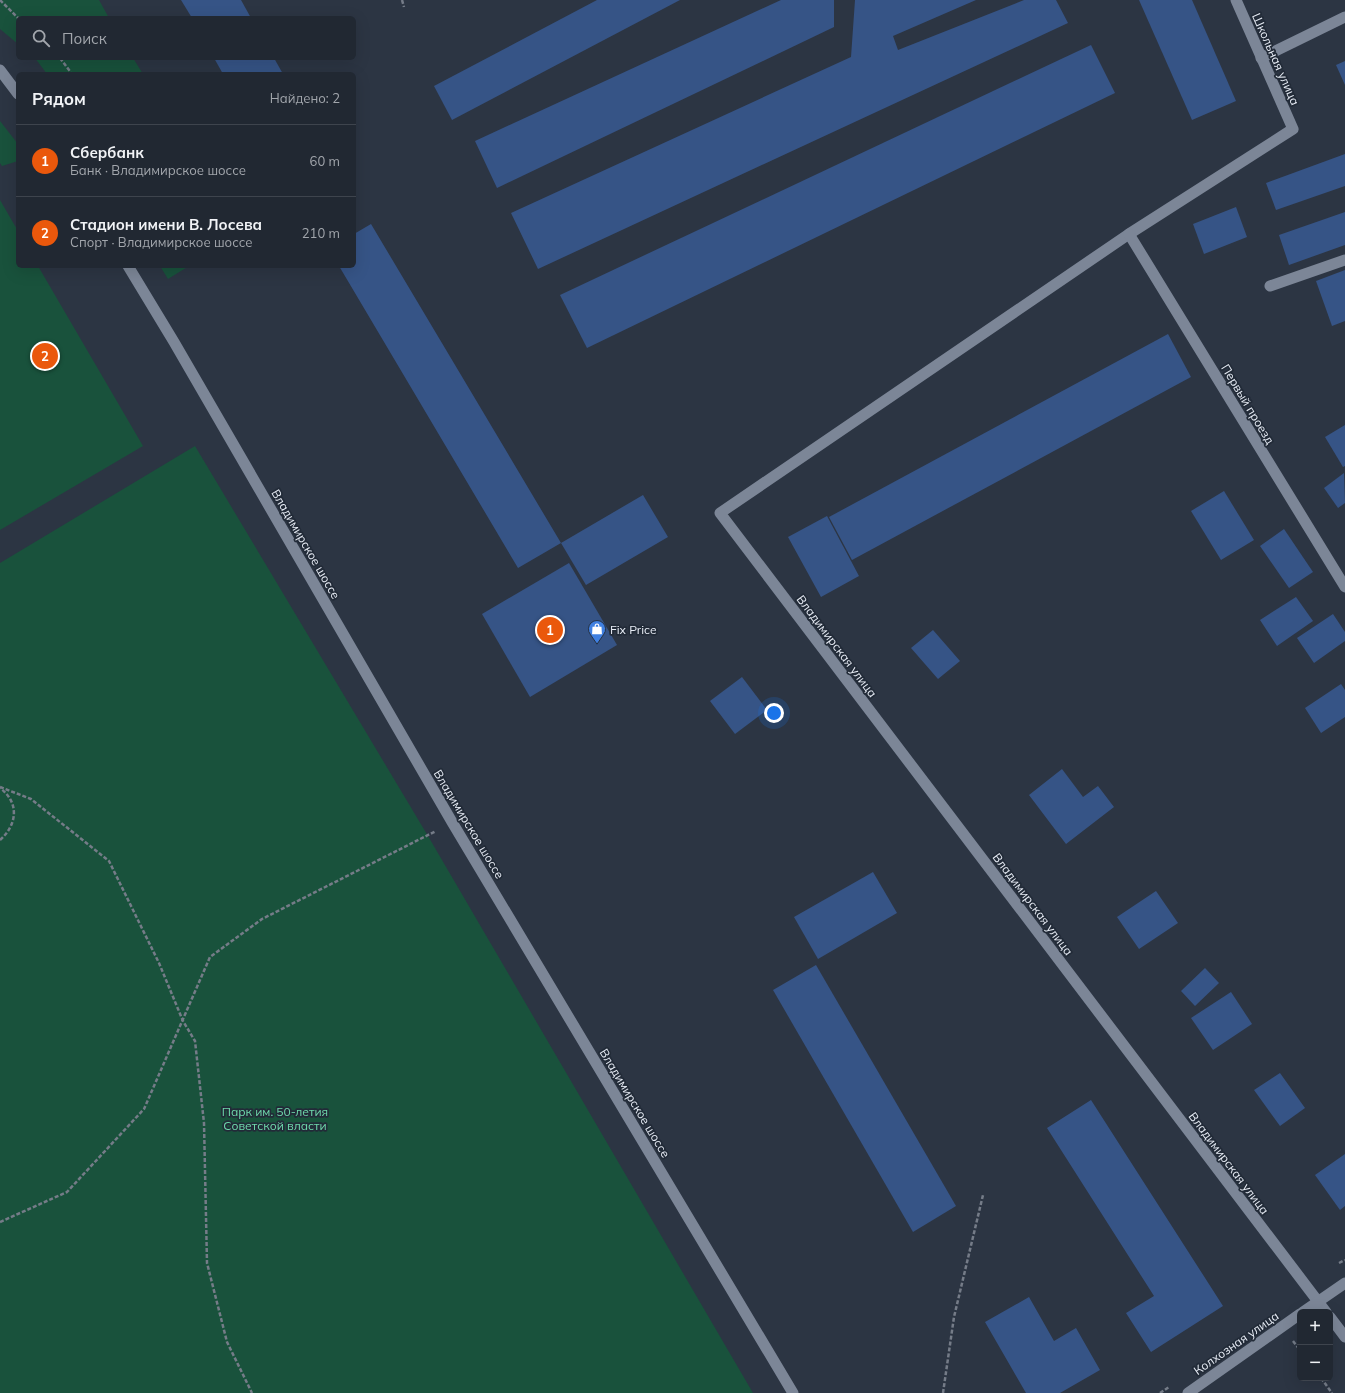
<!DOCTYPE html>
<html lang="ru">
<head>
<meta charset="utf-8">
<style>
	body { margin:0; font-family:Mulish,sans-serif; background:#2d343e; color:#f1f3f6 }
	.controls { position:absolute; right:12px; bottom:12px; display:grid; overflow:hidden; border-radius:6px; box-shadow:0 4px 16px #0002 }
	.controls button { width:36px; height:36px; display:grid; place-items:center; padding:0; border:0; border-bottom:1px solid #3e444d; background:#212832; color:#f1f3f6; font:20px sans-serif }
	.you { position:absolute; left:774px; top:713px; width:14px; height:14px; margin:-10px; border:3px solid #fff; border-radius:50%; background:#1a73e8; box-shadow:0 0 0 6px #1a73e833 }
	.badge { display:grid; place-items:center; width:26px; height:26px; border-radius:50%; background:#ea580c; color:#fff; font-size:13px; font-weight:700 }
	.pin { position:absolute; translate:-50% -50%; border:2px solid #fff; box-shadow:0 1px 4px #0006 }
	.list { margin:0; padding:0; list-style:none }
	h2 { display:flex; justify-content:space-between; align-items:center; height:52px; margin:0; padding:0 16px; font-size:17px }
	h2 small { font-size:13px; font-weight:400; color:#a2a6ac }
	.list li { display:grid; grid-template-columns:26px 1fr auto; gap:12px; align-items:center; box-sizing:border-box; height:72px; padding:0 16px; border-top:1px solid #3e444d }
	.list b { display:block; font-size:15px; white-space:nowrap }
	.list p { margin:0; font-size:13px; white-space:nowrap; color:#a2a6ac }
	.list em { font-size:13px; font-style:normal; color:#a2a6ac }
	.icon { flex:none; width:22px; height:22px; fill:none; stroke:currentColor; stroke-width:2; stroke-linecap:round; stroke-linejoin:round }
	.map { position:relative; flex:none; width:1345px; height:1393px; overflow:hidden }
	.search { position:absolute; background:#212832; box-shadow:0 4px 16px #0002; left:16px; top:16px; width:340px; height:44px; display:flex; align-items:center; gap:10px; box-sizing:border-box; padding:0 14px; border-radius:6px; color:#a2a6ac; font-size:15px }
	.panel { position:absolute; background:#212832; box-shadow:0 4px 16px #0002; left:16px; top:72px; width:340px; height:196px; border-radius:6px }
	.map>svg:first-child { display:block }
	.green { fill:#19523c }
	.building { fill:#365486 }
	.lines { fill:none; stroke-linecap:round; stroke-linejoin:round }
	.path { stroke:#757c88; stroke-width:2.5; stroke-dasharray:4 2; stroke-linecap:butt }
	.service { stroke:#7c8697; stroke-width:11 }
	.minor { stroke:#7c8697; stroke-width:11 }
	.secondary { stroke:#7c8697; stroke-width:11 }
	.labels { text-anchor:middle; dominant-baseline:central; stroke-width:3.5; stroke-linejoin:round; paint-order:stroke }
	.street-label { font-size:12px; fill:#e8edf6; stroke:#222b38 }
	.poi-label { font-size:12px; fill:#e8edf6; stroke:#222b38; text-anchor:start }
	.park-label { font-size:12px; fill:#6fdaac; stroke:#222b38 }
</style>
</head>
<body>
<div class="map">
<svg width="1345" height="1393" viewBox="0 0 1345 1393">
	<rect width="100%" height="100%" fill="#2c3543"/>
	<g class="green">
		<polygon points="0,0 99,0 109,18 18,18 18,44 0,29"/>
		<polygon points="35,58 133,58 143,74 47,74"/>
		<polygon points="0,121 18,144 18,161 2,166 0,163"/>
		<polygon points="0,200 18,231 18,266 38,266 143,446 0,530"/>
		<polygon points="160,266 189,266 168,279"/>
		<polygon points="195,446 428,836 753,1393 0,1393 0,563"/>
	</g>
	<g class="building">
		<polygon points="181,0 241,0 251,18 192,18"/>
		<polygon points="597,0 680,0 452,120 434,86"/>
		<polygon points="781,0 834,0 834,27 497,188 475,141"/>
		<polygon points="855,0 976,0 893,36 898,50 1024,0 1056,0 1068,23 538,269 511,213 851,57"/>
		<polygon points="1139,0 1192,0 1236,101 1192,120"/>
		<polygon points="1091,45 1115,93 587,348 560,295"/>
		<polygon points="214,58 274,58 283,74 223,74"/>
		<polygon points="1345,61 1345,85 1336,65"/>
		<polygon points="1345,154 1345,186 1276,210 1266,183"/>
		<polygon points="1236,207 1247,237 1204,254 1193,224"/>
		<polygon points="1345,212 1345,245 1289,265 1279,235"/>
		<polygon points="371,224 561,543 518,568 339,266 354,266 354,234"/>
		<polygon points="1345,270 1345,321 1332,326 1316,281"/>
		<polygon points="1168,334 1191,377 852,560 829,517"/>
		<polygon points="1345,425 1345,466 1343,467 1325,437"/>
		<polygon points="1344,473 1345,503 1338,508 1324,488"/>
		<polygon points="1224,491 1254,540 1221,560 1191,511"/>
		<polygon points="643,495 668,537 586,585 561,543"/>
		<polygon points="827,516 859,576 821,597 788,537"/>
		<polygon points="1284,529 1313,572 1289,588 1260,546"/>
		<polygon points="569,563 617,645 530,697 482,614"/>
		<polygon points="1296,597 1313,621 1277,646 1260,620"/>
		<polygon points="1333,614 1345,632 1345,641 1314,663 1297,638"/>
		<polygon points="933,630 960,661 938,679 911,648"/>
		<polygon points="742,677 767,710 735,734 710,701"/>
		<polygon points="1341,684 1345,690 1345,717 1321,733 1305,708"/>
		<polygon points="1062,769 1083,797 1098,786 1114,807 1066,844 1029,795"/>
		<polygon points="873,872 897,913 818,959 794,917"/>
		<polygon points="1156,891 1178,923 1139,949 1117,917"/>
		<polygon points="816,965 956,1206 913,1232 773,990"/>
		<polygon points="1205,968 1219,983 1195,1006 1181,991"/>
		<polygon points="1231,992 1252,1024 1213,1050 1191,1018"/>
		<polygon points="1280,1073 1305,1108 1280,1126 1254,1090"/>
		<polygon points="1091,1100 1223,1306 1151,1352 1126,1313 1154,1296 1047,1128"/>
		<polygon points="1345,1154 1345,1206 1340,1210 1315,1175"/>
		<polygon points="1029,1297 1054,1341 1076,1328 1100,1370 1060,1393 1026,1393 985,1322"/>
	</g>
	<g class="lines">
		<g class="path">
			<polyline points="0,0 18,18"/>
			<polyline points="402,0 404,7"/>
			<polyline points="60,58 72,74"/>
			<polyline points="0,787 31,799 109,861 159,963 183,1021 195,1041 204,1123 207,1263 227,1342 252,1393"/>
			<path d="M0,840C17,825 20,803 0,788"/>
			<polyline points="0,1222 67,1192 144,1109 210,957 262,919 436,831"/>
			<polyline points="1339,1263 1345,1260"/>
			<polyline points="1293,1341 1300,1350"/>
			<polyline points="1321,1378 1332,1393"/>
			<polyline points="943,1393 954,1317 983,1195"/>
			<polyline points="1160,1393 1169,1387"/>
		</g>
		<polyline class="service" points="1270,286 1345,260"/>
		<g class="minor">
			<polyline points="1236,0 1293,129 1129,234 720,513 1326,1312"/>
			<polyline points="1261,58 1345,17"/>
			<polyline points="1129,234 1345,587"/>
			<polyline points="1303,1312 1345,1283"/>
			<polyline points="1330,1317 1345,1337"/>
			<polyline points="1188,1393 1300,1314"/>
		</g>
		<g class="secondary">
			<polyline points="0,70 18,94"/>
			<polyline points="128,266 174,342 452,822 793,1393"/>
		</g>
	</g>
	<defs>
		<symbol id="shop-pin" viewBox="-11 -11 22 30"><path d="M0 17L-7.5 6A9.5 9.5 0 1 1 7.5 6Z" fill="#3f7fe0" stroke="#222b38"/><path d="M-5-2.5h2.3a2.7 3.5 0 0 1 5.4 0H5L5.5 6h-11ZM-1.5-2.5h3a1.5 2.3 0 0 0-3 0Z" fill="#fff"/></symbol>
	</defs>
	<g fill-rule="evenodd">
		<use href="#shop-pin" x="587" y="619" width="20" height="27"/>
	</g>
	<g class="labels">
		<g class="street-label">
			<text transform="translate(1276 59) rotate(66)">Школьная улица</text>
			<text transform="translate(1248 404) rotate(59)">Первый проезд</text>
			<text transform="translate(306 544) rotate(60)">Владимирское шоссе</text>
			<text transform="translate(837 646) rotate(53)">Владимирская улица</text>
			<text transform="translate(469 824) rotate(59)">Владимирское шоссе</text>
			<text transform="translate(1033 904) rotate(53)">Владимирская улица</text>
			<text transform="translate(635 1103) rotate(59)">Владимирское шоссе</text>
			<text transform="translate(1229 1163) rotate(53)">Владимирская улица</text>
			<text transform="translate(1236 1343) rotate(-35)">Колхозная улица</text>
		</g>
		<g class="poi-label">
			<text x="610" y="629">Fix Price</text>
		</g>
		<g class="park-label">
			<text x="275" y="1111">Парк им. 50-летия<tspan x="275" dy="14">Советской власти</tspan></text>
		</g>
	</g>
</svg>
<div class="controls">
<button>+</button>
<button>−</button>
</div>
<div class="you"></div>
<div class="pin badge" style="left:550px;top:630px">1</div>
<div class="pin badge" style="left:45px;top:356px">2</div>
<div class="search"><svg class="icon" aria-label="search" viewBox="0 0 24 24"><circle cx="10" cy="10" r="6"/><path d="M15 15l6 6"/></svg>Поиск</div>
<section class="panel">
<h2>Рядом<small>Найдено: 2</small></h2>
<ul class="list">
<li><span class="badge">1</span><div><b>Сбербанк</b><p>Банк · Владимирское шоссе</p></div><em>60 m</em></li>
<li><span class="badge">2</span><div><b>Стадион имени В. Лосева</b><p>Спорт · Владимирское шоссе</p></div><em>210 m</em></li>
</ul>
</section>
</div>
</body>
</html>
